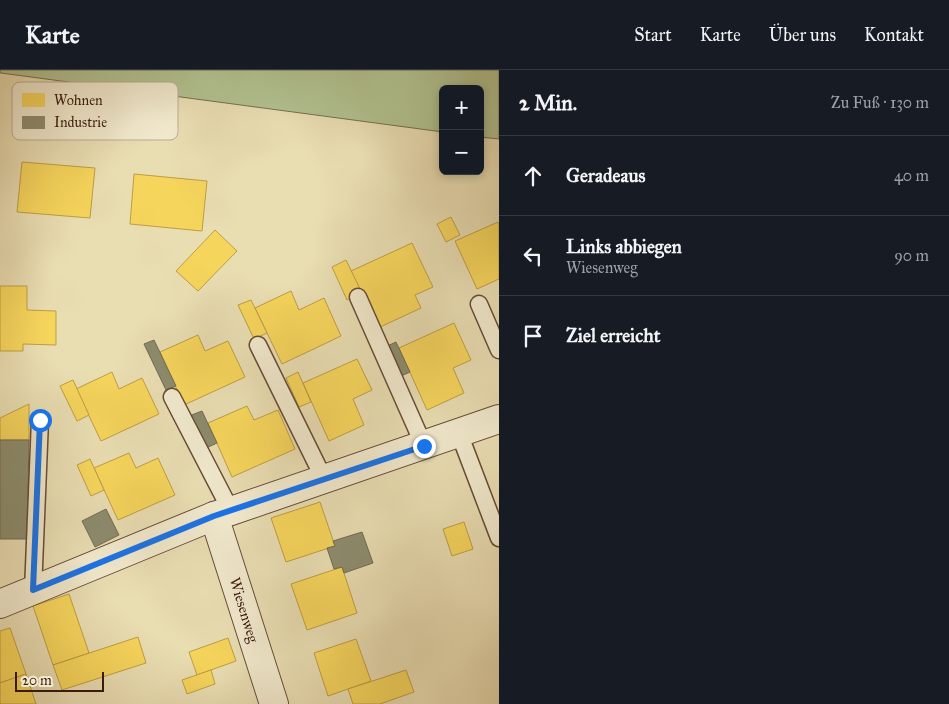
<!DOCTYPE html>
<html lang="de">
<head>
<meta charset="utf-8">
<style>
	body { margin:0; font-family:"IM FELL Great Primer",serif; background:#242831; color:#f1f3f6 }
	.controls { position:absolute; right:15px; top:15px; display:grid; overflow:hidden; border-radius:8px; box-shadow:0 2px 8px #0003 }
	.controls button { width:45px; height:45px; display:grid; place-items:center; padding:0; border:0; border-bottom:1px solid #363941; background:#171b24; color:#f1f3f6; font:25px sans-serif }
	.scale { position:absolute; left:15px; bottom:12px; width:89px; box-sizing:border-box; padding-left:5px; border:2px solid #3b1b0c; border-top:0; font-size:14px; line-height:18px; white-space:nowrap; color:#3b1b0c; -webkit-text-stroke:4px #f1e9cd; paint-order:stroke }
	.stop { position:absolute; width:15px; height:15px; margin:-11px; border:4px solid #1a73e8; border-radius:50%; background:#fff }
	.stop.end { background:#1a73e8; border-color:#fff; box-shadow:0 1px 5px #0008 }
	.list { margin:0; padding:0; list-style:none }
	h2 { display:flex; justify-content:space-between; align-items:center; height:65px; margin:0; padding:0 20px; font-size:21px }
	h2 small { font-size:16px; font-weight:400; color:#9ea1a6 }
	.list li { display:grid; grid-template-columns:32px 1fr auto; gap:15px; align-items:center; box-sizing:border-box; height:80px; padding:0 20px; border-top:1px solid #363941 }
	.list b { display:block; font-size:19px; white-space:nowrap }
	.list p { margin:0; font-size:16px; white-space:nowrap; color:#9ea1a6 }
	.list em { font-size:16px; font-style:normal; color:#9ea1a6 }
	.icon { flex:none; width:28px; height:28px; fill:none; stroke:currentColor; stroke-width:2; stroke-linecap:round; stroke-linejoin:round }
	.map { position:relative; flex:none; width:499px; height:634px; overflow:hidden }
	header { display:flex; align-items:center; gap:30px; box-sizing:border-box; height:70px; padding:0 25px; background:#171b24; border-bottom:1px solid #363941 }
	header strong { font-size:24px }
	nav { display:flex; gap:28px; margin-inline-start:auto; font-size:18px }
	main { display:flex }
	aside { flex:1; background:#171b24 }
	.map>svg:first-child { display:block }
	.green { fill:#b1c290; stroke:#766e4e }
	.homes { fill:#f6d55c; stroke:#be9d44 }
	.industry { fill:#8c8c6e; stroke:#746a51 }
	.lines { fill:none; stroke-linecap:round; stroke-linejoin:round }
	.lane-casing { stroke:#664c36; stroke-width:19 }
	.street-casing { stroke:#664c36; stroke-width:30 }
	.lane { stroke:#f1e9cd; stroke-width:16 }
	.street { stroke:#f1e9cd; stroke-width:28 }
	.route { stroke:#1a73e8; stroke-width:6 }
	.labels { text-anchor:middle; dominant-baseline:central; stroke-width:5; stroke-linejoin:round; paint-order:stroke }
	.street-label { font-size:15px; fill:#3b1b0c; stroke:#f1e9cd }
	.key { fill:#f1e9cd; stroke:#baab93; stroke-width:1 }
	.key-label { font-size:14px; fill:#3b1b0c }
</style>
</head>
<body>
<header>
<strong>Karte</strong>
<nav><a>Start</a><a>Karte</a><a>Über uns</a><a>Kontakt</a></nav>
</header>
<main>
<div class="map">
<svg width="499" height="634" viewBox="0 0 499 634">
	<rect width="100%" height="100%" fill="#e9ddb2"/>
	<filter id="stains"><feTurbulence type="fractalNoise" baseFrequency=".004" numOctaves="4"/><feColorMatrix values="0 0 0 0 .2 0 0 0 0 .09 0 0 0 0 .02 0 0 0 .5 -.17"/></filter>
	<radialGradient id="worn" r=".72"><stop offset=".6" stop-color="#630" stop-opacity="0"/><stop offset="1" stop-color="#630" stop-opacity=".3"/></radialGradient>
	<polygon class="green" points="0,0 499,0 499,69 480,67 480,19 443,19 443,62 1,3 0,3"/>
	<g class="homes">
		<polygon points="22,92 95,98 90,148 17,142"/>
		<polygon points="134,104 207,111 202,161 130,154"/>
		<polygon points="451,147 460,165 446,172 437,154"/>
		<polygon points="498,152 499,155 499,209 477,219 455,171"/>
		<polygon points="215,160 237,181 198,221 176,201"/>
		<polygon points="412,173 433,217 415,225 421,238 378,258 351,201"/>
		<polygon points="346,190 362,223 347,230 332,197"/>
		<polygon points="0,216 27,216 27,240 56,241 56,275 23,274 23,281 0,281"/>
		<polygon points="291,221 299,240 324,228 341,266 282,294 255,238"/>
		<polygon points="251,230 267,263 254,269 238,235"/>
		<polygon points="454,253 471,290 453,298 464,323 427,340 399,278"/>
		<polygon points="198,265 205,281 228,271 245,307 184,335 160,282"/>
		<polygon points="357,289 372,320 353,329 364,355 329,371 303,313"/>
		<polygon points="112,302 119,319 142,308 159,344 101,371 76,319"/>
		<polygon points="298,302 311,332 299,337 286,308"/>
		<polygon points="73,310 89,345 77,351 60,316"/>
		<polygon points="29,334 29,370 0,370 0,348"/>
		<polygon points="247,336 254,350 278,340 295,379 232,407 208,353"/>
		<polygon points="129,383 136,398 158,388 175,425 118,450 94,398"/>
		<polygon points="90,389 104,420 91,426 77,395"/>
		<polygon points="320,432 335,476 286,492 271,448"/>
		<polygon points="464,452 473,479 452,486 443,459"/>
		<polygon points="342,497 357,543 307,560 291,514"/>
		<polygon points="69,524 89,583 53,595 33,536"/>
		<polygon points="10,558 26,604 0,613 0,561"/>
		<polygon points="138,567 146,593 62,620 53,595"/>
		<polygon points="228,568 236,591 197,605 189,582"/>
		<polygon points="356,569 371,611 328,626 314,583"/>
		<polygon points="211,600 215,614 187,624 182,610"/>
		<polygon points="406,600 414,622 380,634 353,634 348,619"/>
		<polygon points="26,604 36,634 0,634 0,613"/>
	</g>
	<g class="industry">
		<polygon points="154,270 176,316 166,320 144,274"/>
		<polygon points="396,272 410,302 397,308 383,278"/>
		<polygon points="202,341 217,373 204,379 189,346"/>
		<polygon points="0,370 29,370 27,469 0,469"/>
		<polygon points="106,439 119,465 95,477 82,451"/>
		<polygon points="362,462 373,493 344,503 342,497 334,499 327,478 335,476 333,471"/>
	</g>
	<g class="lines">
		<defs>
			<g id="lane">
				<polyline points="358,227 424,376"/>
				<polyline points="479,234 499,280"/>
				<polyline points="258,275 324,409"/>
				<polyline points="172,327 231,441"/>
				<polyline points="459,363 499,468"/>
				<polyline points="33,521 40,350"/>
			</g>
			<g id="street">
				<polyline points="214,446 274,634"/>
				<polyline points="0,534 214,446 231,441 499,349"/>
			</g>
		</defs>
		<use href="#lane" class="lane-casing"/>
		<use href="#street" class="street-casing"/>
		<use href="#lane" class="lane"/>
		<use href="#street" class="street"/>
	</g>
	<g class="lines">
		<polyline class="route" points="40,350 33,520 214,446 424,376"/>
	</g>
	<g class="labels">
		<g class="street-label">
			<text transform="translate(244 540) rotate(73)">Wiesenweg</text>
		</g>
	</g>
	<rect x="12" y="12" width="166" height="58" rx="8" class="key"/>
	<rect x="22" y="23" width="23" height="14" fill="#f6d55c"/>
	<rect x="22" y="46" width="23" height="13" fill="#8c8c6e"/>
	<g class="key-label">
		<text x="54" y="35">Wohnen</text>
		<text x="54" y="57">Industrie</text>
	</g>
	<rect width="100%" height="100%" filter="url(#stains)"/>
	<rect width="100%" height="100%" fill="url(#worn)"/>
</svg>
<div class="controls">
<button>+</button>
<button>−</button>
</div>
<div class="scale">20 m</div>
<div class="stop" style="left:40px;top:350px"></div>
<div class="stop end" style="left:424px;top:376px"></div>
</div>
<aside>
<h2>2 Min.<small>Zu Fuß · 130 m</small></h2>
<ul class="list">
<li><svg class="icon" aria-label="ahead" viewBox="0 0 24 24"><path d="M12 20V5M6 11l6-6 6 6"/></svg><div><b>Geradeaus</b></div><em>40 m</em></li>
<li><svg class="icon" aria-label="left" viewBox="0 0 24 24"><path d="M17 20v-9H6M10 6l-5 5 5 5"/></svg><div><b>Links abbiegen</b><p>Wiesenweg</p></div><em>90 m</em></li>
<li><svg class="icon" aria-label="arrive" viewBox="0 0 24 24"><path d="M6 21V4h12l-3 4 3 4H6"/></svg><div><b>Ziel erreicht</b></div></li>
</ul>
</aside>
</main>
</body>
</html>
